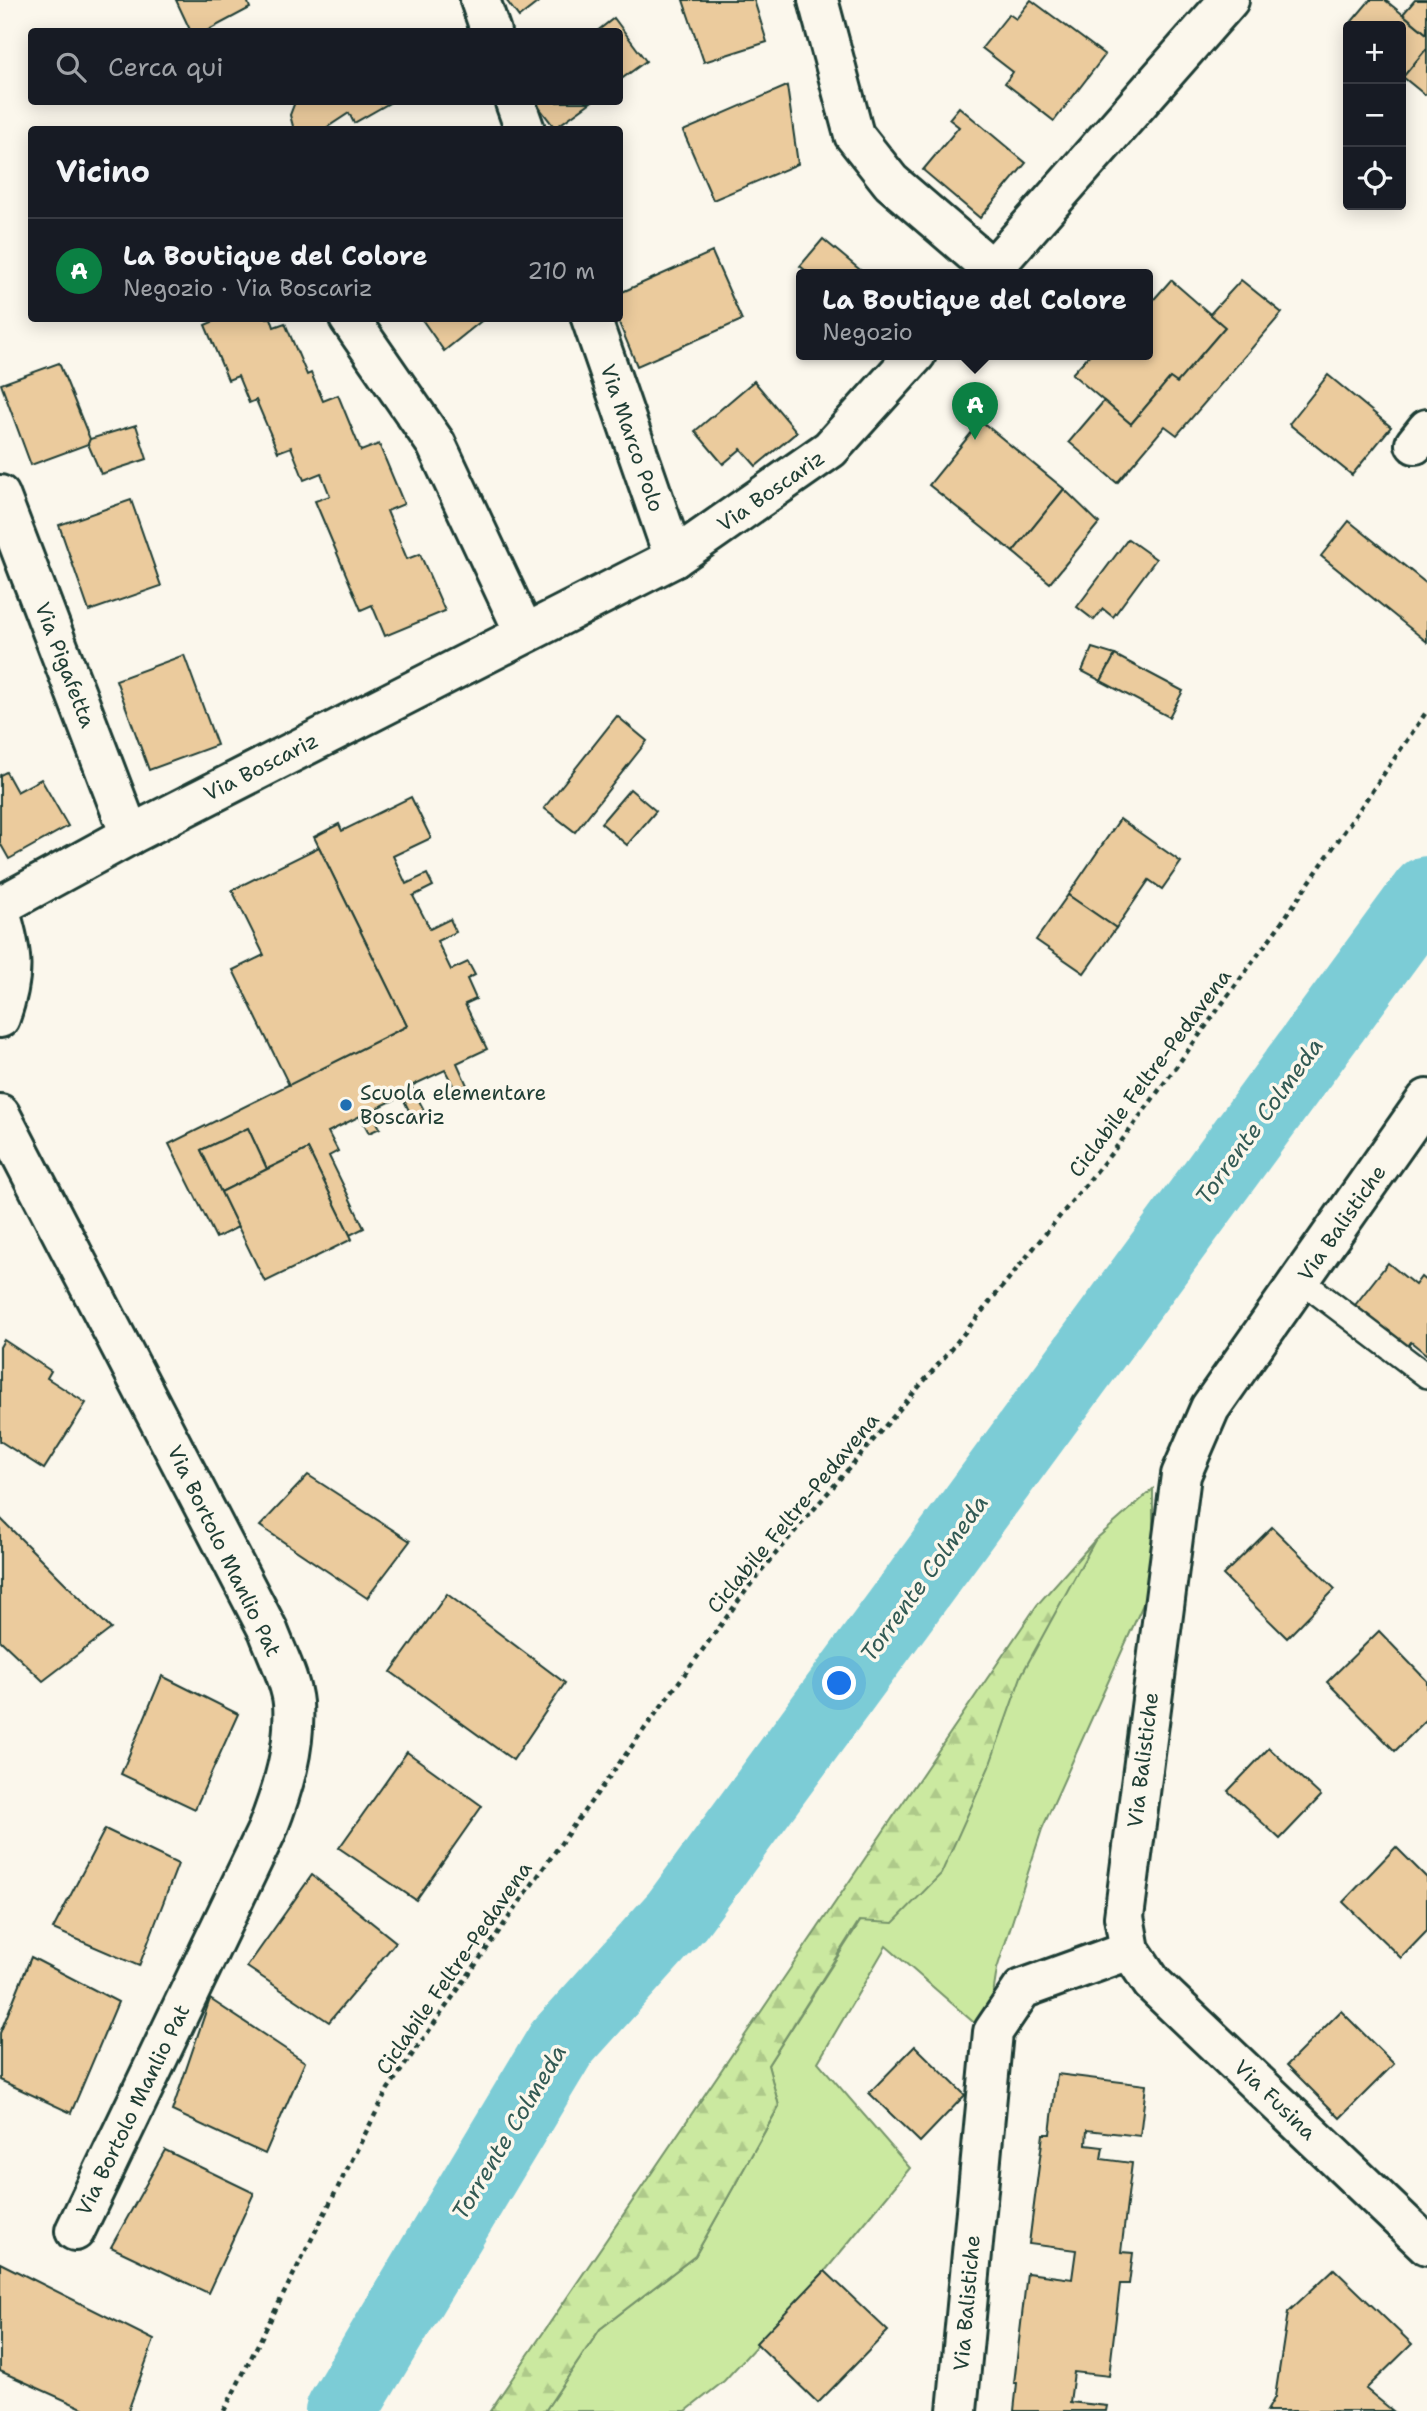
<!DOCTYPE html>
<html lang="it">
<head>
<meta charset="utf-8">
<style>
	body { margin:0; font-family:"Shantell Sans",sans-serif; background:#242831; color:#f1f3f6 }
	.controls { position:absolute; right:21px; top:21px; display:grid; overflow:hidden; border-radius:7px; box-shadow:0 4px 18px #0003 }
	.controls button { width:63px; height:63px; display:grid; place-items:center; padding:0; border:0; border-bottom:2px solid #363941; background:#171b24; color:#f1f3f6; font:35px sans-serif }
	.you { position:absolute; left:840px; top:1684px; width:24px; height:24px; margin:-18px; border:5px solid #fff; border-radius:50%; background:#1a73e8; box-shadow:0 0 0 10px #1a73e833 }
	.badge { display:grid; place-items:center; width:46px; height:46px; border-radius:50%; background:#0b8043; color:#fff; font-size:23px; font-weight:700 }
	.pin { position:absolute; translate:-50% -58px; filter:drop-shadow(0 2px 4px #0008) }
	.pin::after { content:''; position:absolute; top:37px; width:24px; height:21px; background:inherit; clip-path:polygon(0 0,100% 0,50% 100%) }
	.popup { position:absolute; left:796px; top:269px; width:357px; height:91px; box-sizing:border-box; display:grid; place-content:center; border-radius:7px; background:#171b24; filter:drop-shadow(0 2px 5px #0005); font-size:23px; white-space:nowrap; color:#9ea1a6 }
	.popup b { font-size:26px; color:#f1f3f6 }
	.popup::after { content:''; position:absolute; left:50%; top:100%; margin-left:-14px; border:14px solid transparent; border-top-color:#171b24 }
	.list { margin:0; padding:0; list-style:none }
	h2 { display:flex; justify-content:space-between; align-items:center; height:91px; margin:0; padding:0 28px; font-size:30px }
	h2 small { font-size:23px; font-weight:400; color:#9ea1a6 }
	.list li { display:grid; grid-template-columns:46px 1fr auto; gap:21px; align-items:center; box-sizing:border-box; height:105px; padding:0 28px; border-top:2px solid #363941 }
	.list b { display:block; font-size:26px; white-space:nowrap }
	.list p { margin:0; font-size:23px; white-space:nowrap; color:#9ea1a6 }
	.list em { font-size:23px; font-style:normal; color:#9ea1a6 }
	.icon { flex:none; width:38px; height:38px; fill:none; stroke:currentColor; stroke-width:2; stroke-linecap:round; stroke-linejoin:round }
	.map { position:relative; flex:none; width:1427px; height:2411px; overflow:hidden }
	.search { position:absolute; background:#171b24; box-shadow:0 4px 18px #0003; left:28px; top:28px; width:595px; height:77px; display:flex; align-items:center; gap:18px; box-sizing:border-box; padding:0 24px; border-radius:7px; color:#9ea1a6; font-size:26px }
	.panel { position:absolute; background:#171b24; box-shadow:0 4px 18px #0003; left:28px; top:126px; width:595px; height:196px; border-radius:7px }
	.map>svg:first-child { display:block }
	.green { fill:#cbe9a0; stroke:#75936a; stroke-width:2 }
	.forest { fill:url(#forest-firs); stroke:#75936a; stroke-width:2 }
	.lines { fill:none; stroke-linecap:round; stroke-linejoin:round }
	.river { stroke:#7cccd6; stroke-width:72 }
	.building { fill:#ebcb9d; stroke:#1f3d34; stroke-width:2 }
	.lane-casing { stroke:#1f3d34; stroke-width:28 }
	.street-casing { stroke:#1f3d34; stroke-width:44 }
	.secondary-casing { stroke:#1f3d34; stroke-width:44 }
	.path { stroke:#1f3d34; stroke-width:4.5; stroke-dasharray:5 5; stroke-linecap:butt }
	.lane { stroke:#fbf7ec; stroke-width:23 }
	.street { stroke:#fbf7ec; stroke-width:38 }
	.secondary { stroke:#fbf7ec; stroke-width:38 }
	.poi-dot { fill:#1f6fb2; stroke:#fbf7ec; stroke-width:2.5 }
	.labels { text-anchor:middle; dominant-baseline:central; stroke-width:7; stroke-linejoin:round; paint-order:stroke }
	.street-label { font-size:21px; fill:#1f3d34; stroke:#fbf7ec }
	.poi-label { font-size:21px; fill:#1f3d34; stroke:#fbf7ec; text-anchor:start }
	.water-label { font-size:23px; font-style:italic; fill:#325a54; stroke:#fbf7ec }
</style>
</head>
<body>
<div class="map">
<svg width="1427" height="2411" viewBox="0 0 1427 2411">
	<defs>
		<pattern id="forest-firs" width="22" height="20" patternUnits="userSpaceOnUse" patternTransform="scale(1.75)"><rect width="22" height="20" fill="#cbe9a0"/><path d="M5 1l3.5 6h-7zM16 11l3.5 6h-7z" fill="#aec98a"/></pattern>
	</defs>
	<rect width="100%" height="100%" fill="#fbf7ec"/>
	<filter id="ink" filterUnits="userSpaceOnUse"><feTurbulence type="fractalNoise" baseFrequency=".0143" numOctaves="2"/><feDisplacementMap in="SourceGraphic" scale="14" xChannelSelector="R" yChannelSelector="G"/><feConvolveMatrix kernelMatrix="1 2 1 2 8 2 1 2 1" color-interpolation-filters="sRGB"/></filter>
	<g filter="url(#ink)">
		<polygon class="green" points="1153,1489 1153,1582 1042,1829 997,1969 987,2034 886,1946 818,2062 910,2168 825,2271 724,2381 686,2411 545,2411 600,2329 695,2256 779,2106 768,2065 1024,1666 1095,1540"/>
		<polygon class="forest" points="1095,1540 1022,1674 989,1767 941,1874 893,1923 859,1921 768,2065 779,2106 695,2256 600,2329 545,2411 490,2411 1037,1605"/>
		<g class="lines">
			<polyline class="river" points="341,2411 561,2044 677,1915 1427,892"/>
		</g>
		<g class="building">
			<polygon points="176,0 247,0 250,8 205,32 191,32"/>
			<polygon points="506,0 541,0 519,17"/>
			<polygon points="683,0 754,0 767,42 704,62"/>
			<polygon points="1031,0 1105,55 1054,121 1005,83 1013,72 982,48 1009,14 1016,19"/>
			<polygon points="1370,0 1385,0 1427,34 1427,48 1401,80 1401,26 1348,26"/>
			<polygon points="1415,0 1427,0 1427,34 1403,14"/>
			<polygon points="614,18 646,61 620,80 620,32 596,32"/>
			<polygon points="1427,48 1427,93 1425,95 1403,77"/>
			<polygon points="787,86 798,164 713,200 683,131"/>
			<polygon points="295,102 391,102 354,123 349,113 323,130 294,130 290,115"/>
			<polygon points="535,102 591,102 555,128"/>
			<polygon points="959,107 1026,163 980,218 923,170 959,127 949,119"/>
			<polygon points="823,239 865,274 810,274 800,266"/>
			<polygon points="712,252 742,320 637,366 617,318 620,318 620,293"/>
			<polygon points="1171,280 1225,327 1177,383 1170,378 1131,424 1072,374 1090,354 1148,354 1148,306"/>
			<polygon points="1241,280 1282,313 1177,435 1165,426 1117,483 1069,442 1104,401 1131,424 1170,378 1177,383 1225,327 1210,314"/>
			<polygon points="221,318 271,318 274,327 285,323 307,375 311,373 323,401 338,395 361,451 379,444 404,504 387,511 407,559 420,554 445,611 385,636 372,605 361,610 315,501 330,496 321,473 304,480 291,447 278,452 256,400 249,403 238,376 228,380 205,325"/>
			<polygon points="421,318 485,318 444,351"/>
			<polygon points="59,363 90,439 88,444 31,465 1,384"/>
			<polygon points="1328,375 1391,427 1352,475 1289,424"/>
			<polygon points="754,381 797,432 756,466 741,449 723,464 695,431"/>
			<polygon points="981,421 1064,489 1013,552 929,485"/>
			<polygon points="136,425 147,459 101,474 88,444 90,439"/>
			<polygon points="1064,489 1099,523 1050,583 1013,552"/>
			<polygon points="131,500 161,586 89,611 59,525"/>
			<polygon points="1349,521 1427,584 1427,642 1321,556"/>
			<polygon points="1128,539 1156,559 1113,617 1103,609 1094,620 1077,607"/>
			<polygon points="1092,648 1115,655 1101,681 1082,671"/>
			<polygon points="184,655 217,745 149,770 116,680"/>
			<polygon points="1115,655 1183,691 1169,717 1101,681"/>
			<polygon points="617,716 647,741 575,832 544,808"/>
			<polygon points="6,772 17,792 41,779 68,826 9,859 0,843 0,775"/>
			<polygon points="630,789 656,811 627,845 601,823"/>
			<polygon points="411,797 431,838 393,856 406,884 427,874 433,886 413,896 430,929 450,919 456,932 437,941 451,970 468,962 475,975 467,979 476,999 465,1004 487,1049 457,1063 467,1085 456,1091 445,1070 411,1086 424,1110 412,1117 402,1096 371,1111 380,1128 369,1133 360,1116 328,1132 338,1151 329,1156 364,1228 350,1235 308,1149 267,1169 248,1128 201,1150 238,1227 216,1238 169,1144 407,1026 314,837 339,824 342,831"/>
			<polygon points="1120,819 1181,862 1162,889 1149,880 1116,928 1068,895"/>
			<polygon points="319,847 407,1026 289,1085 233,970 264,955 232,890"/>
			<polygon points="1068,895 1116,928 1084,973 1036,940"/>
			<polygon points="248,1128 267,1169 221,1192 201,1150"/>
			<polygon points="308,1149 352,1239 265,1282 221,1192"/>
			<polygon points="1388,1263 1415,1285 1421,1277 1427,1282 1427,1355 1411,1342 1405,1350 1352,1309"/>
			<polygon points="4,1340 51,1371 47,1378 86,1403 44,1469 0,1441 0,1347"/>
			<polygon points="308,1475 410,1541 367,1598 260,1526"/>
			<polygon points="0,1518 111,1629 43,1681 0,1640"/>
			<polygon points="1272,1527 1335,1589 1287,1638 1223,1575"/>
			<polygon points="447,1594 565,1683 513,1760 391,1672"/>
			<polygon points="1379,1631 1427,1681 1427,1719 1395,1751 1327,1682"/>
			<polygon points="162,1676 238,1714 195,1809 121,1774"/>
			<polygon points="1269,1748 1321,1796 1280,1839 1228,1791"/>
			<polygon points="407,1752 482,1806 416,1900 339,1848"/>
			<polygon points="105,1829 178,1864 139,1966 53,1929"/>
			<polygon points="1396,1847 1427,1878 1427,1931 1401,1958 1343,1902"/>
			<polygon points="312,1875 396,1942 329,2022 247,1967"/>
			<polygon points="31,1957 118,2002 71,2113 0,2080 0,2033"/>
			<polygon points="210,1999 305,2062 265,2154 172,2111"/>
			<polygon points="1341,2011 1394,2064 1340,2118 1287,2065"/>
			<polygon points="915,2046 965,2095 920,2142 869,2093"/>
			<polygon points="1057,2074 1146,2085 1140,2136 1087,2130 1086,2145 1103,2147 1101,2159 1132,2163 1121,2252 1133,2253 1129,2284 1120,2284 1109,2376 1074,2372 1070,2402 1107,2406 1106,2411 1014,2411 1017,2383 1014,2383 1027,2273 1072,2279 1076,2250 1029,2244 1043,2134 1050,2134"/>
			<polygon points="165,2150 254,2193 208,2293 111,2247"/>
			<polygon points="0,2263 154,2340 128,2411 89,2411 0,2371"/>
			<polygon points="1334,2269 1412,2344 1366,2389 1393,2411 1267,2411 1275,2397 1288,2312"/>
			<polygon points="825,2271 888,2331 818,2403 756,2343"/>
		</g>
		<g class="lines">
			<defs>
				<polyline id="lane" points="1302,1281 1427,1376"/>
				<g id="street">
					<polyline points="480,0 491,32"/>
					<polyline points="818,0 854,135 891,182 992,269"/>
					<polyline points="515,102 525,130"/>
					<polyline points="349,318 436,444 524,632"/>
					<polyline points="591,318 674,558"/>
					<polyline points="1415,444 1427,429"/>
					<polyline points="0,495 130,835"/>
					<path d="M0,912C13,954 15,975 0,1018"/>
					<polyline points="1427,1099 1210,1408 1181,1475 1124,1917 1130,1950 1152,1983 1427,2245"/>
					<path d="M0,1114L268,1630C276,1652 291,1680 293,1703C296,1747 283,1789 267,1830L75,2231"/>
					<polyline points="957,2411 993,2032 1022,1989 1130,1950"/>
				</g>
				<g id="secondary">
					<polyline points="988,274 1229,0"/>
					<polyline points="0,906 130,835 674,558 830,449 916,354"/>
				</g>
			</defs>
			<use href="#lane" class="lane-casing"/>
			<use href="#street" class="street-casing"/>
			<use href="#secondary" class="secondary-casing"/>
			<polyline class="path" points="224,2411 388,2089 571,1829 759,1573 948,1353 1127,1134 1282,922 1427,711"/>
			<use href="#lane" class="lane"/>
			<use href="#street" class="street"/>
			<use href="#secondary" class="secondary"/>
		</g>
	</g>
	<circle class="poi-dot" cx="346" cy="1105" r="7"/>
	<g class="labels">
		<g class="street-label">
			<text transform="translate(632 438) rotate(71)">Via Marco Polo</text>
			<text transform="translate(771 491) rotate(-35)">Via Boscariz</text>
			<text transform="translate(65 665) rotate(69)">Via Pigafetta</text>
			<text transform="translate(261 767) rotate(-27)">Via Boscariz</text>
			<text transform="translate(1150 1073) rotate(-53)">Ciclabile Feltre-Pedavena</text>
			<text transform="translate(1342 1223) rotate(-55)">Via Balistiche</text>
			<text transform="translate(793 1513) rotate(-50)">Ciclabile Feltre-Pedavena</text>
			<text transform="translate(224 1551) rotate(64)">Via Bortolo Manlio Pat</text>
			<text transform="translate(1143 1760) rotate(-83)">Via Balistiche</text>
			<text transform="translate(454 1968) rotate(-55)">Ciclabile Feltre-Pedavena</text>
			<text transform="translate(1275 2100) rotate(44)">Via Fusina</text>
			<text transform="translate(133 2110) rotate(-64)">Via Bortolo Manlio Pat</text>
			<text transform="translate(967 2303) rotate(-85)">Via Balistiche</text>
		</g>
		<g class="poi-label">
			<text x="360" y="1093">Scuola elementare<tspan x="360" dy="24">Boscariz</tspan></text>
		</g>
		<g class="water-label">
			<text transform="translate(1259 1121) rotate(-54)">Torrente Colmeda</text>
			<text transform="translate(924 1578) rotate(-54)">Torrente Colmeda</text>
			<text transform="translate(509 2132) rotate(-59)">Torrente Colmeda</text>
		</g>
	</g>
</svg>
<div class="controls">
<button>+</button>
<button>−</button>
<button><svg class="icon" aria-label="locate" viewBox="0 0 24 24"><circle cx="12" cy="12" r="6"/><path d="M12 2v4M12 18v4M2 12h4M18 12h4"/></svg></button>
</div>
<div class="you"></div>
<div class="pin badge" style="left:975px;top:440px">A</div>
<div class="popup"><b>La Boutique del Colore</b>Negozio</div>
<div class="search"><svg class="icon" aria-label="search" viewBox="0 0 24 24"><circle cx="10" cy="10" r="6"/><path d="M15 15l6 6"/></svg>Cerca qui</div>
<section class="panel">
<h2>Vicino<small></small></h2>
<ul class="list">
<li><span class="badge">A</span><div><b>La Boutique del Colore</b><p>Negozio · Via Boscariz</p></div><em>210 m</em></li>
</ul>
</section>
</div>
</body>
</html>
